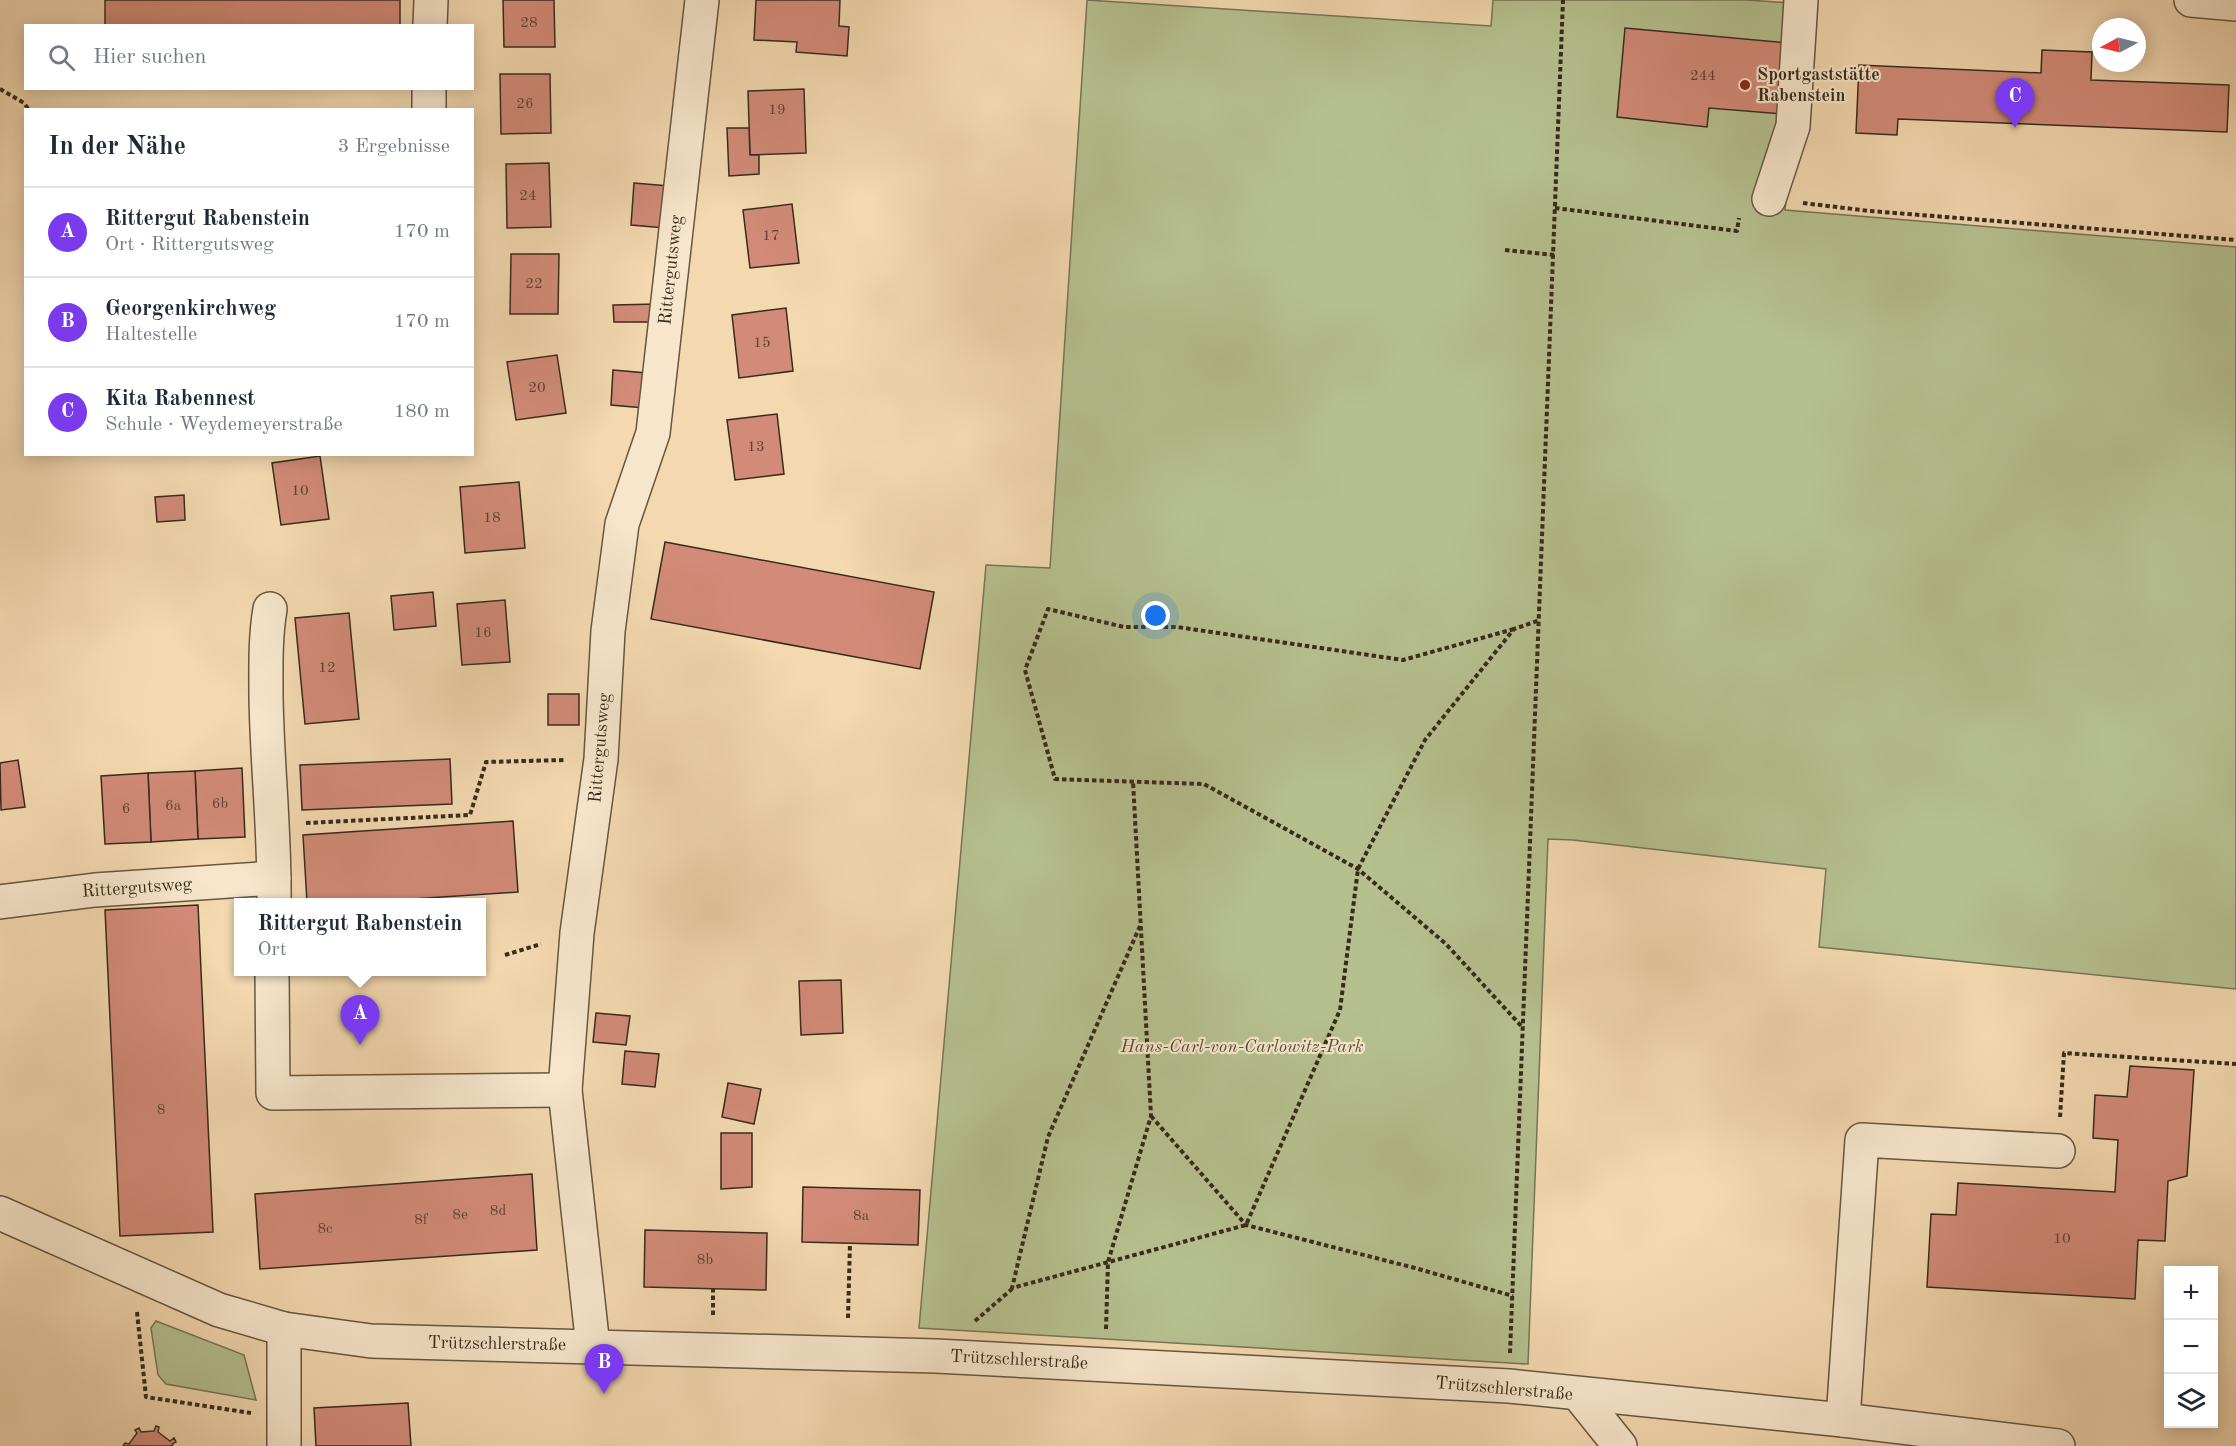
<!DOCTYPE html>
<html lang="de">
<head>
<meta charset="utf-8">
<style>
	body { margin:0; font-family:"Old Standard TT",serif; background:#f2f2f3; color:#1f2937 }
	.controls { position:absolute; right:18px; bottom:18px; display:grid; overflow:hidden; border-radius:0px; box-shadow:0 3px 15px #0003 }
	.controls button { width:54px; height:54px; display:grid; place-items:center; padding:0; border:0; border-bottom:2px solid #e0e1e3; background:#fff; color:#1f2937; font:30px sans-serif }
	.compass { position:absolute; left:2092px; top:18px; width:54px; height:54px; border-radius:50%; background:#fff; box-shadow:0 3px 15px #0003; rotate:263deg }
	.you { position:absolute; left:1156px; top:616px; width:21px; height:21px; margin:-15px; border:4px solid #fff; border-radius:50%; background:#1a73e8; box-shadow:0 0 0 9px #1a73e833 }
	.badge { display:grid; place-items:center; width:39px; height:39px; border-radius:50%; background:#7c3aed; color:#fff; font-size:20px; font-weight:700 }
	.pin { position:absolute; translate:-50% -50px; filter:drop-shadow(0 2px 3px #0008) }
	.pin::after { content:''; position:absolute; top:32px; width:21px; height:18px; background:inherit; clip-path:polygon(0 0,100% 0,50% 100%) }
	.popup { position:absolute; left:234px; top:898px; width:252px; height:78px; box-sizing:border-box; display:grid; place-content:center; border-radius:0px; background:#fff; filter:drop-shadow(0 2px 4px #0005); font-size:20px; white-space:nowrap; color:#747a83 }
	.popup b { font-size:22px; color:#1f2937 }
	.popup::after { content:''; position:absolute; left:50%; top:100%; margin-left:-12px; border:12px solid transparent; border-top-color:#fff }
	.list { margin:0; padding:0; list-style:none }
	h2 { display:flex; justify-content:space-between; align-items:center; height:78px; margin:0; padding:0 24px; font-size:26px }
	h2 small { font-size:20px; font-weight:400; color:#747a83 }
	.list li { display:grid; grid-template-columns:39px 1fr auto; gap:18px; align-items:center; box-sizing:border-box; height:90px; padding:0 24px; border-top:2px solid #e0e1e3 }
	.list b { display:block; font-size:22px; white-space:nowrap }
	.list p { margin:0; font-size:20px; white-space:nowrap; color:#747a83 }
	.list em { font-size:20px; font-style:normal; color:#747a83 }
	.icon { flex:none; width:33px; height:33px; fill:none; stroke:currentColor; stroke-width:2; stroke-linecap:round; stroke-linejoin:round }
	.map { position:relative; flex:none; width:2236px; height:1446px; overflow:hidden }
	.search { position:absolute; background:#fff; box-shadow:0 3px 15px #0003; left:24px; top:24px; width:450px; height:66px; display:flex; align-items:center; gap:15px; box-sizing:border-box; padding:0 21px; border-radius:0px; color:#747a83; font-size:22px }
	.panel { position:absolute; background:#fff; box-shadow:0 3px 15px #0003; left:24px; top:108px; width:450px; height:348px; border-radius:0px }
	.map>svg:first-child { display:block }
	.green { fill:#b6c08f; stroke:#767654; stroke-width:1.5 }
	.building { fill:#d28b78; stroke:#372b1a; stroke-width:1.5 }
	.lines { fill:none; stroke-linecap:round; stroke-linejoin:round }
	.minor-casing { stroke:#665640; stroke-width:36 }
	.path { stroke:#372b1a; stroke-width:4; stroke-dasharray:4.5 3; stroke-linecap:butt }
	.minor { stroke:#f7e6cc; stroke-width:33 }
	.poi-dot { fill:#8f2418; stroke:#f7e6cc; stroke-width:2 }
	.labels { text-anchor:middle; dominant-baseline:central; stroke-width:4.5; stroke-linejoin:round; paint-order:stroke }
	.number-label { font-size:15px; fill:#5e4332 }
	.poi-label { font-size:18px; font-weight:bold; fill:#372b1a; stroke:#f7e6cc; text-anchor:start }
	.street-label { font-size:18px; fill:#372b1a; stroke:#f7e6cc }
	.park-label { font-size:18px; font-style:italic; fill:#575037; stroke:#f7e6cc }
</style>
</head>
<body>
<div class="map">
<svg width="2236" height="1446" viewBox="0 0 2236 1446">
	<rect width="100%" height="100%" fill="#f3d8b0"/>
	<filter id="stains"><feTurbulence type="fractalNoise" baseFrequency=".00333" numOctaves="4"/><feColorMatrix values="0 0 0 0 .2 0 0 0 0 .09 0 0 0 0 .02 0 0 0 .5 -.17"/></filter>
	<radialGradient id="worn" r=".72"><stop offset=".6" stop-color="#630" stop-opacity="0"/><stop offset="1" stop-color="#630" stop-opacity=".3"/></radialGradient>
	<g class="green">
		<polygon points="1087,0 1491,26 1493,0 1747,0 1808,4 1785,210 2236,247 2236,989 1819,947 1826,869 1573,840 1548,839 1528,1364 919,1328 986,565 1050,568"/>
		<polygon points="156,1321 244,1355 256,1400 166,1384 158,1375 151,1328"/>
	</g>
	<g class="building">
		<rect x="105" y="0" width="295" height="26"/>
		<polygon points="503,0 554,0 555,47 504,47"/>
		<polygon points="756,0 840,0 839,26 849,27 847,56 796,52 797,42 754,40"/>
		<polygon points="1625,28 1789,43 1783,114 1709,108 1707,127 1617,117"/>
		<polygon points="2042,50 2092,52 2091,80 2229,85 2227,132 1898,119 1897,135 1856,133 1859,65 2041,73"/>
		<polygon points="500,74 550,74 551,133 501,134"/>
		<polygon points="804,89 806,153 750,155 748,91"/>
		<polygon points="727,128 749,128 750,155 759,155 759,174 729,176"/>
		<polygon points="549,163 551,227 507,228 506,164"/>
		<polygon points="634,183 669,186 665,228 631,225"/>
		<polygon points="792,204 799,263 750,268 743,210"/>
		<polygon points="511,254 559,254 558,314 510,314"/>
		<polygon points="657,304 656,322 614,322 613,305"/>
		<polygon points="786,308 793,371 739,378 732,315"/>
		<polygon points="557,355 566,413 516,420 507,362"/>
		<polygon points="613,370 647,373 644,408 611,405"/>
		<polygon points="777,414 784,474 735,480 727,420"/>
		<polygon points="320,456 329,519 281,525 272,463"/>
		<polygon points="519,482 525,548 465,553 460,487"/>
		<polygon points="184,495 185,520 157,522 155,497"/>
		<polygon points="665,542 934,592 920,669 651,619"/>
		<polygon points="433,592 436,626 394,630 391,596"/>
		<polygon points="505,600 510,662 462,665 457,604"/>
		<polygon points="349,613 359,719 305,724 295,618"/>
		<rect x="548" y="694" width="31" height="31"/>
		<polygon points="450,759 452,804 302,810 300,765"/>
		<polygon points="18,760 25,807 1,810 0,763"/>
		<polygon points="242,768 245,837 198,839 195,771"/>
		<polygon points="195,771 198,839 151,842 148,773"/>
		<polygon points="148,773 151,842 105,844 101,776"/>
		<polygon points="513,821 518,892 367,902 307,902 303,835"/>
		<polygon points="198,905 213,1232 120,1236 105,910"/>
		<polygon points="841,980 843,1033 801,1035 799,981"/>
		<polygon points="596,1013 630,1016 626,1045 593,1042"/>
		<polygon points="625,1051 659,1054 655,1087 622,1084"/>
		<polygon points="2130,1066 2194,1070 2187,1176 2168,1181 2165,1241 2138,1240 2135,1299 1927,1287 1931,1214 1956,1215 1958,1183 2115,1192 2118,1140 2093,1138 2095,1095 2127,1097"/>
		<polygon points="728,1083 761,1089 754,1124 722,1117"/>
		<polygon points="721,1133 752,1133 752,1187 721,1189"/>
		<polygon points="532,1174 537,1250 260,1269 255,1194"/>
		<polygon points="803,1187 920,1190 918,1245 802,1242"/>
		<polygon points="645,1230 767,1233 766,1290 644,1287"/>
		<polygon points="408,1403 411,1446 316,1446 314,1408"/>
		<polygon points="156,1426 159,1427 158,1432 170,1441 174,1438 176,1442 172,1444 173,1446 123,1446 125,1443 129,1444 137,1433 135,1430 139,1428 141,1432 154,1431"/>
	</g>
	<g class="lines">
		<defs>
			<g id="minor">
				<polyline points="2191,0 2236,4"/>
				<polyline points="430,26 431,0"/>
				<polyline points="429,110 429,88"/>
				<polyline points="1769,199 1793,126 1801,0"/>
				<path d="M270,609C265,639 266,667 266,696C267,765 275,834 274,902"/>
				<polyline points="0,902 95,890 274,878"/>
				<polyline points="272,972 273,1093 565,1090"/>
				<polyline points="0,1213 219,1310 284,1329 371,1341 936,1356 1509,1386 1843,1420 2058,1446"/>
				<polyline points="284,1329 284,1446"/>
				<polyline points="593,1347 565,1090 577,933 601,759 608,631 622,524 653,433 702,0"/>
				<polyline points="1579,1395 1620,1446"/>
				<polyline points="1843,1420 1862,1140 2058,1151"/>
			</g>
		</defs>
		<use href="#minor" class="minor-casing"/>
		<g class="path">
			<polyline points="0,89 24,103 29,110"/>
			<polyline points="1803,203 1870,211 2236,240"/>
			<polyline points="1555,208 1737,231 1739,218"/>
			<polyline points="1505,250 1554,255"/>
			<polyline points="1514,629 1403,660 1177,627 1124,627 1048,609 1025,670 1055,779 1204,784 1358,869 1446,944 1523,1028"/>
			<polyline points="306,823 470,815 486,762 565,760"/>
			<polyline points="1140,926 1048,1137 1012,1288 1246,1225 1340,1010 1358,869 1425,740 1514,629 1540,620"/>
			<polyline points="505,955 541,944"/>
			<polyline points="1151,1116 1246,1225 1415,1268 1513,1296"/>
			<polyline points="2060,1117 2064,1053 2236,1064"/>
			<polyline points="137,1312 146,1397 251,1413"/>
			<polyline points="713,1315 713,1289"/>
			<polyline points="848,1318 850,1243"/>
			<polyline points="975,1321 1012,1289"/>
			<polyline points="1106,1329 1108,1262 1151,1116 1133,781"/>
			<polyline points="1510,1353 1563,0"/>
		</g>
		<use href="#minor" class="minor"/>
	</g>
	<circle class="poi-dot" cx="1745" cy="85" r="6"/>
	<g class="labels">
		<g class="number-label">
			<text x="529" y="23">28</text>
			<text x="1703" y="76">244</text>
			<text x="525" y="104">26</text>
			<text x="777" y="110">19</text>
			<text x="528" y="196">24</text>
			<text x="771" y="236">17</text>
			<text x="534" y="284">22</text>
			<text x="762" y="343">15</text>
			<text x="537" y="388">20</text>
			<text x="756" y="447">13</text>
			<text x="300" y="491">10</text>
			<text x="492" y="518">18</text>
			<text x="483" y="633">16</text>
			<text x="327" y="668">12</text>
			<text x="220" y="804">6b</text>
			<text x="173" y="806">6a</text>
			<text x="126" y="809">6</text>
			<text x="161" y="1110">8</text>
			<text x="498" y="1211">8d</text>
			<text x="460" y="1215">8e</text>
			<text x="861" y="1216">8a</text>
			<text x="421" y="1220">8f</text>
			<text x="325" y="1229">8c</text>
			<text x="2062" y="1239">10</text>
			<text x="705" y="1260">8b</text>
		</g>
		<g class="poi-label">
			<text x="1757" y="75">Sportgaststätte<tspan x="1757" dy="21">Rabenstein</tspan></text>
		</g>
		<g class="street-label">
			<text transform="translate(671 270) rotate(-84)">Rittergutsweg</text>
			<text transform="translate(600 748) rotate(-85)">Rittergutsweg</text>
			<text transform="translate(137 888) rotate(-4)">Rittergutsweg</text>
			<text transform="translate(497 1344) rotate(1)">Trützschlerstraße</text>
			<text transform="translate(1019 1360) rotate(3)">Trützschlerstraße</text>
			<text transform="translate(1504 1389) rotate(5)">Trützschlerstraße</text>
		</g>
		<g class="park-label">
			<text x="1242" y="1047">Hans-Carl-von-Carlowitz-Park</text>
		</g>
	</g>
	<rect width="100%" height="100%" filter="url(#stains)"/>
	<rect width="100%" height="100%" fill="url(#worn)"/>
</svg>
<div class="controls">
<button>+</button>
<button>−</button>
<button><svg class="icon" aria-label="layers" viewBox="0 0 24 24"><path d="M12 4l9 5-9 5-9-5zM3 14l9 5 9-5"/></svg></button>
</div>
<svg class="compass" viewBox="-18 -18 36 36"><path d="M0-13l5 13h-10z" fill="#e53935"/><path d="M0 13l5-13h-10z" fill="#747a83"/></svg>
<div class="you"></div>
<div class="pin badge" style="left:360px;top:1045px">A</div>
<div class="popup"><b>Rittergut Rabenstein</b>Ort</div>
<div class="pin badge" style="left:604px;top:1394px">B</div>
<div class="pin badge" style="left:2015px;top:128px">C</div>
<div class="search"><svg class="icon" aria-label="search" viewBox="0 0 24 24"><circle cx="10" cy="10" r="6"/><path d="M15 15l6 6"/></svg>Hier suchen</div>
<section class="panel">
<h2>In der Nähe<small>3 Ergebnisse</small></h2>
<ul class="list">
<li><span class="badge">A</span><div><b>Rittergut Rabenstein</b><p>Ort · Rittergutsweg</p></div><em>170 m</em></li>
<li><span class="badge">B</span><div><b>Georgenkirchweg</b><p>Haltestelle</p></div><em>170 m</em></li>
<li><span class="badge">C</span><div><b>Kita Rabennest</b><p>Schule · Weydemeyerstraße</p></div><em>180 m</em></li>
</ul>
</section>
</div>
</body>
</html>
